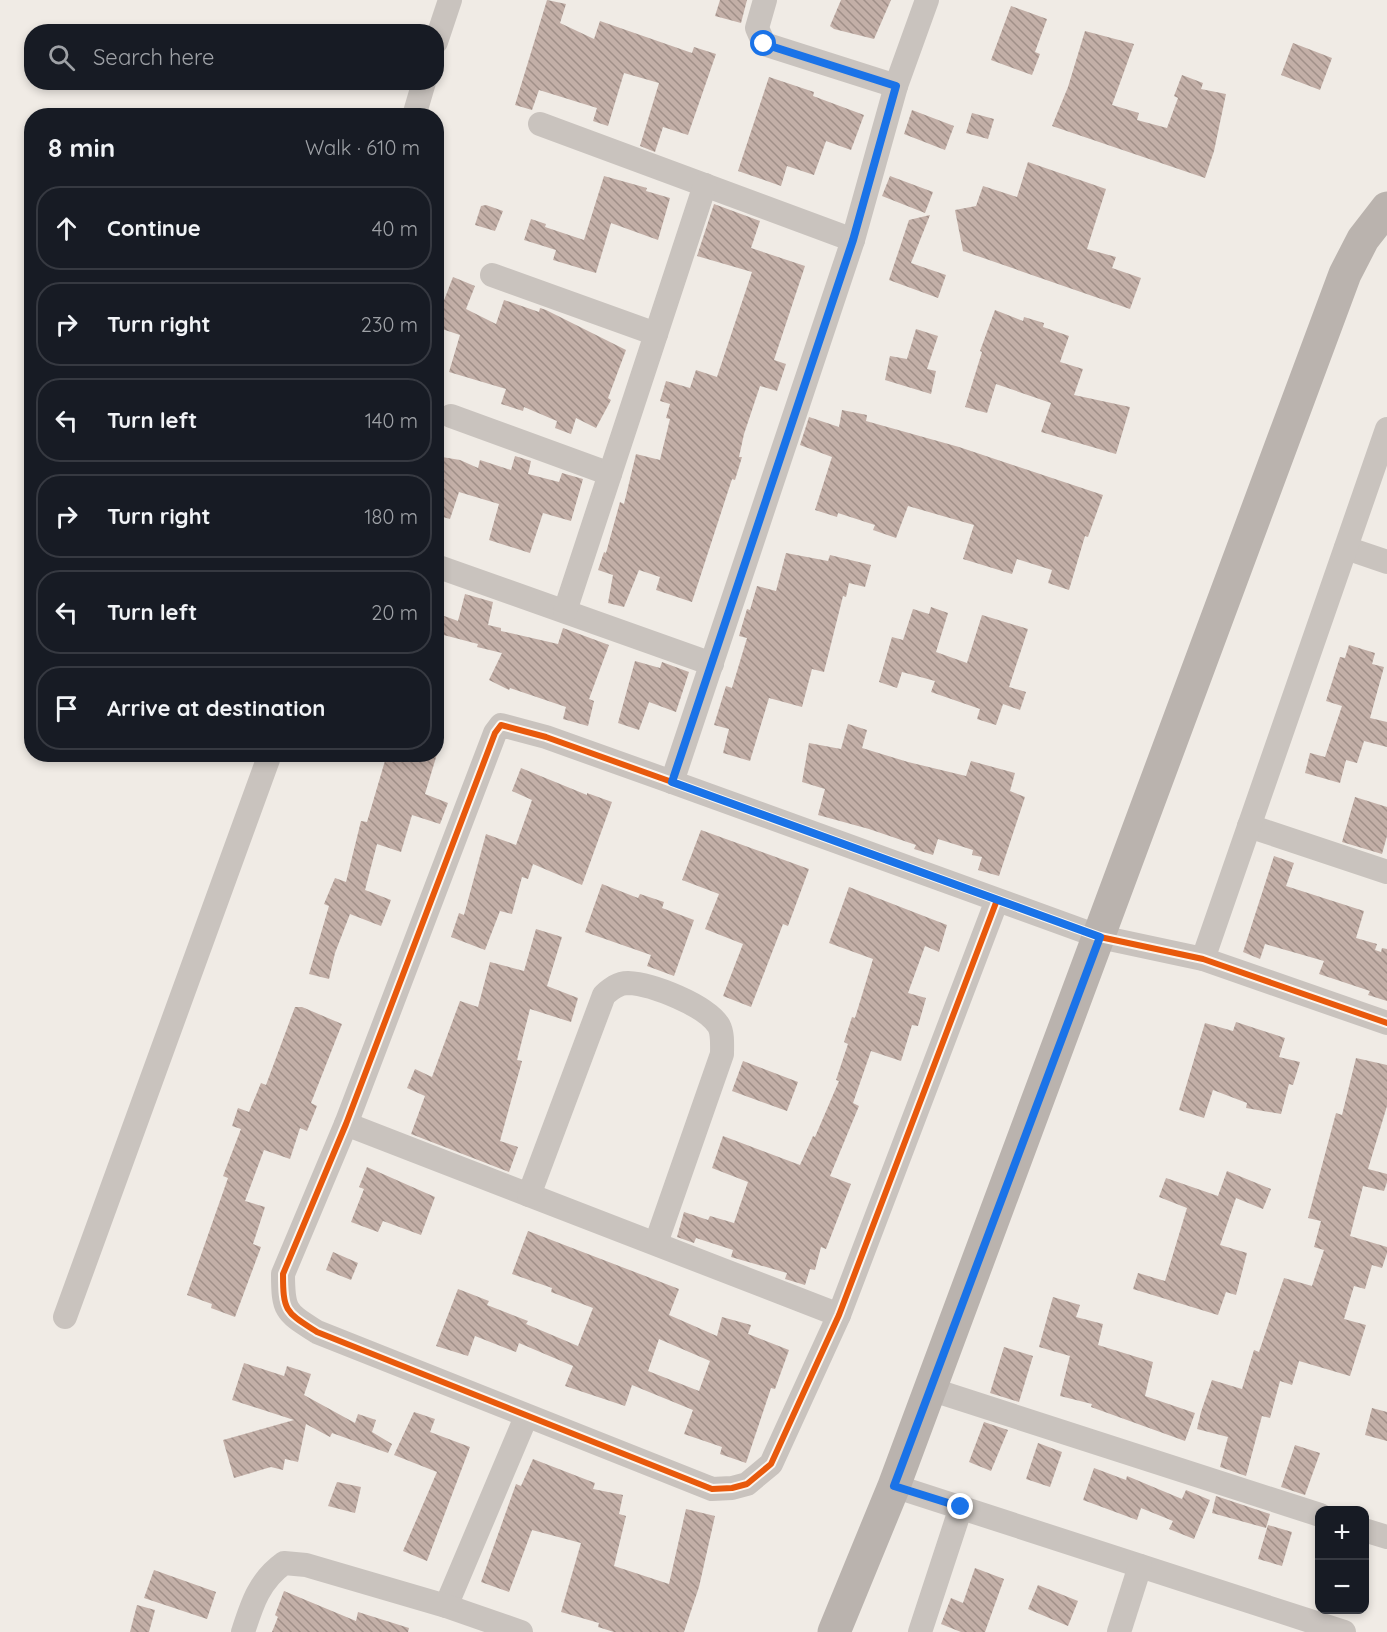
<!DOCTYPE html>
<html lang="en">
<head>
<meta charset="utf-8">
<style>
	body { margin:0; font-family:Quicksand,sans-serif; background:#242831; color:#f1f3f6 }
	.controls { position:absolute; right:18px; bottom:18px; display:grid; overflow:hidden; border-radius:12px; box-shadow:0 3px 9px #0003 }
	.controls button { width:54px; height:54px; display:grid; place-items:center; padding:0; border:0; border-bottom:2px solid #363941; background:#171b24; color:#f1f3f6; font:30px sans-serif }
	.stop { position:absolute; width:18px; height:18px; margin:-14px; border:4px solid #1a73e8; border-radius:50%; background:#fff }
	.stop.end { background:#1a73e8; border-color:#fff; box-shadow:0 2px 6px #0008 }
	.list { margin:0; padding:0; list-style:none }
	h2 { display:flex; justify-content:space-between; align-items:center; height:78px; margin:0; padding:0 24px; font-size:26px }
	h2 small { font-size:20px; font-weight:400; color:#9ea1a6 }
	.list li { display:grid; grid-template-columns:39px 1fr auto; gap:18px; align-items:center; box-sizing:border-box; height:84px; margin:0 12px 12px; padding:0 12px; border:2px solid #363941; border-radius:24px }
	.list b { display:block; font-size:22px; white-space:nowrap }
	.list em { font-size:20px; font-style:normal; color:#9ea1a6 }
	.icon { flex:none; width:33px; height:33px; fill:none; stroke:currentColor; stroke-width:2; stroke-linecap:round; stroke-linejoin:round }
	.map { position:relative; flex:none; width:1387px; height:1632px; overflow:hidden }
	.search { position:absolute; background:#171b24; box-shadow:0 3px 9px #0003; left:24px; top:24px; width:420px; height:66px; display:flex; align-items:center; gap:15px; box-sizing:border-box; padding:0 21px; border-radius:24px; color:#9ea1a6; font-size:22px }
	.panel { position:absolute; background:#171b24; box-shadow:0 3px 9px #0003; left:24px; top:108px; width:420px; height:654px; border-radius:24px }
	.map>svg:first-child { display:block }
	.building { fill:url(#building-back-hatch); fill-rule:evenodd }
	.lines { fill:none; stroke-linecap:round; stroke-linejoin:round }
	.street { stroke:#c9c3be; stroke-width:24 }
	.secondary { stroke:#bab3ae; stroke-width:33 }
	.cycleway-casing { stroke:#fbf5ee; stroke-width:10 }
	.cycleway { stroke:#e8590c; stroke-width:6 }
	.route { stroke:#1a73e8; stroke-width:8 }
</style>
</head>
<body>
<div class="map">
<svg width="1387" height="1632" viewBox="0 0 1387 1632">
	<defs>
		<pattern id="building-back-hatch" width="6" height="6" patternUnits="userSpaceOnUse" patternTransform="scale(1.5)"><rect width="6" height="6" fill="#c3afa7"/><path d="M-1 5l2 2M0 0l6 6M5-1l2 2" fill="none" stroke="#a08f88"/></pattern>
	</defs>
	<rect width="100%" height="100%" fill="#f0ebe5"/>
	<g class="building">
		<polygon points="547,0 566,4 560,23 594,39 600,21 692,53 694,47 716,54 688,135 663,127 655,152 640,146 659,83 624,73 608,126 593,121 597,108 539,90 532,110 515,105"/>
		<polygon points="720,0 747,0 741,23 715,16"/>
		<polygon points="841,0 891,0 874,39 834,29 830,26"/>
		<polygon points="1011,6 1047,19 1035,52 1040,54 1032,75 991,60"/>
		<polygon points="1085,31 1134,44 1112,105 1139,113 1137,120 1167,128 1178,98 1174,96 1182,75 1203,83 1201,89 1226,94 1214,151 1205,178 1052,126 1068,87"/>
		<polygon points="1293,43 1332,58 1320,90 1281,75"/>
		<polygon points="769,77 814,92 813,96 864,115 851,150 826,141 814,175 787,166 781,186 738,171"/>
		<polygon points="912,110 954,126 945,150 904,134"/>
		<polygon points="972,113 994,119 988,139 966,133"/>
		<polygon points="1028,162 1106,189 1087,249 1116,257 1112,268 1141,278 1130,309 963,251 955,210 976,206 983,186 1017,197"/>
		<polygon points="604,176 647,188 646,191 670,198 658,240 611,223 596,273 553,260 556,250 524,240 531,219 546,224 545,227 584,240"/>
		<polygon points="890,176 933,192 925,213 882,196"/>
		<polygon points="714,204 760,221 751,248 805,266 774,360 786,364 777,391 760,386 744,434 739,457 742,457 735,480 732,479 692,602 656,590 660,577 639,570 624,607 608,603 613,575 598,570 604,552 606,553 620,502 624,504 636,454 660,460 670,419 666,418 670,404 660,401 666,381 690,388 696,370 717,377 752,272 697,256"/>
		<polygon points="486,205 503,211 495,231 475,225 481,206"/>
		<polygon points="930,215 911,263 946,275 938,298 889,280 909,220"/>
		<polygon points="453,277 475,286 466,309 496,324 504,300 539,312 540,308 546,310 626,350 608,398 611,400 596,428 576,418 571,434 555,428 557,421 524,407 523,411 501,404 506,389 449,372 460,335 436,327 436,321"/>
		<polygon points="995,310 1023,321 1024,317 1044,323 1043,327 1069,336 1060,362 1083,369 1074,395 1130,407 1116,454 1041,432 1051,403 996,384 987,413 965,407 982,352 980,351"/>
		<polygon points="916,329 938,336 927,369 936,371 931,394 885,380 890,356 907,359"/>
		<polygon points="842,410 867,415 866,421 959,447 1103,495 1088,537 1085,536 1069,590 1048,583 1052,570 1017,559 1012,574 963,559 974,525 908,506 896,538 873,530 875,525 838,513 837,517 815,510 832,457 800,445 809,417 839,427"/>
		<polygon points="436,456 460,460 478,468 480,460 511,470 515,456 531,461 528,474 559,482 562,473 583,479 571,521 543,513 530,553 489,540 499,504 459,492 450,519 436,515"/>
		<polygon points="786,553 828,561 830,555 871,565 865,587 849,583 846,597 843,596 824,672 812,669 802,707 769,698 750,761 723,753 729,729 714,725 726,686 732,688 747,638 739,636 747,609 750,610 757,586 776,591"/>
		<polygon points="465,594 493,602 488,625 501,628 501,631 558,644 563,628 609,645 589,699 594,701 588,726 563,719 566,707 510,688 509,690 489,680 502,653 477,647 478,644 436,633 436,613 458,621"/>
		<polygon points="931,607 948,613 936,652 967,663 982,615 1028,629 1009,687 1026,692 1020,710 1003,704 996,725 977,719 980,709 931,692 935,681 902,672 897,688 879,682 892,637 903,640 913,609 929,614"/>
		<polygon points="1349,645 1375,653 1372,664 1384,667 1370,718 1387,722 1387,747 1364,741 1357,763 1346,760 1340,783 1305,773 1310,753 1325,757 1342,706 1326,701 1340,657 1345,658"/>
		<polygon points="635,661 660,668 662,662 689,672 676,712 649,702 639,730 618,723"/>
		<polygon points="848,724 867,730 862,748 908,762 966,776 971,761 1015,773 1010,791 1025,797 999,876 978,870 982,857 972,855 973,850 938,839 933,855 914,849 916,845 869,829 818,815 825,789 802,782 809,743 841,749"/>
		<polygon points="387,754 437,754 425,794 448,803 440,824 412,815 401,852 377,844 365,890 391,900 381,926 350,914 335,953 329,979 309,974 329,906 324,904 335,878 346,882 361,821 367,822"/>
		<polygon points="521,768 587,795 587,793 612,802 582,885 533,864 528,879 522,877 512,914 500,911 485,950 451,937 459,913 464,915 486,834 516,845 532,800 512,791"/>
		<polygon points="1355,797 1387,807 1387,836 1382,854 1342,842"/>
		<polygon points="701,830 809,869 788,926 783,924 751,1007 723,996 743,944 705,929 719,894 682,880"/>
		<polygon points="1274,856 1294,863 1286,886 1364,911 1356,938 1377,944 1375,950 1381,952 1382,948 1387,949 1387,1001 1368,995 1370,991 1319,974 1324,961 1265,944 1260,959 1243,952"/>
		<polygon points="602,884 638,898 640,894 664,902 662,908 694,920 674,976 647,966 651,955 585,932"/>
		<polygon points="849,887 947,925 939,952 925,946 908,993 926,998 918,1026 912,1025 901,1061 871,1051 853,1103 859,1106 830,1176 851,1184 826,1249 821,1247 815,1270 810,1269 805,1285 785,1279 787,1273 731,1257 733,1250 696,1238 694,1243 677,1237 684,1212 708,1220 710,1216 734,1223 748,1182 712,1168 723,1136 800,1165 813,1136 815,1137 839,1081 836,1080 848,1044 844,1042 852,1017 855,1018 873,959 829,943"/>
		<polygon points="536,929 562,937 547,986 578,998 571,1022 530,1009 517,1060 522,1061 500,1141 518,1147 509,1172 411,1134 425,1096 407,1088 415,1069 432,1077 460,1001 478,1007 490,962 524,971"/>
		<polygon points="295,1007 302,1007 342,1024 311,1103 317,1106 307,1131 300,1128 290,1159 264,1150 245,1201 265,1207 253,1244 261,1247 235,1317 211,1308 212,1304 187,1295 228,1178 223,1176 241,1129 232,1126 238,1108 249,1112 261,1083 266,1085"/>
		<polygon points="1236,1022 1285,1038 1279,1057 1300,1062 1293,1085 1289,1084 1281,1114 1246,1108 1247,1103 1213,1090 1204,1118 1179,1110 1205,1023 1233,1031"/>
		<polygon points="1356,1058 1387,1065 1387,1106 1368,1169 1387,1174 1387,1182 1384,1191 1363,1186 1350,1236 1387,1247 1387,1253 1382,1268 1372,1265 1365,1289 1354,1286 1344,1319 1366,1325 1350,1376 1299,1361 1292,1385 1280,1381 1270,1418 1262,1416 1246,1476 1220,1467 1228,1437 1197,1429 1201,1412 1212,1380 1242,1389 1254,1350 1259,1352 1284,1278 1312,1286 1324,1250 1314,1247 1321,1221 1308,1218 1336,1113 1342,1115"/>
		<polygon points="743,1061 798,1082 787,1111 732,1091"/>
		<polygon points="367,1167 435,1197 421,1235 383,1221 378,1232 351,1222 364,1189 359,1187"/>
		<polygon points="1227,1171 1271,1189 1263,1209 1236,1198 1220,1245 1247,1253 1236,1295 1226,1292 1218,1315 1133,1289 1138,1273 1165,1281 1187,1208 1159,1197 1166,1178 1218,1196"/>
		<path d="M528,1231L679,1289L669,1315L717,1336L722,1317L751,1325L748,1334L789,1350L775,1389L771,1388L746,1463L720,1454L722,1447L684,1434L693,1410L632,1385L625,1406L565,1386L573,1366L519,1343L516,1352L475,1336L468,1356L436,1346L458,1289L489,1301L487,1305L528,1321L526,1324L578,1346L593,1308L551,1292L552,1288L512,1274ZM659,1339L710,1361L699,1391L648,1371Z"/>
		<polygon points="333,1252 358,1263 351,1280 326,1270"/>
		<polygon points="1053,1297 1080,1305 1076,1317 1103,1324 1098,1345 1153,1362 1145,1396 1195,1413 1185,1441 1091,1407 1092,1404 1060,1396 1070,1356 1039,1347"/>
		<polygon points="1004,1347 1033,1356 1019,1402 990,1393"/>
		<polygon points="244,1363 284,1376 287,1366 311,1374 304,1395 355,1423 358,1414 376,1420 372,1432 392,1444 388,1453 332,1433 330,1437 306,1424 298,1462 285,1459 283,1470 271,1467 234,1478 223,1440 294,1420 232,1400"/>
		<polygon points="1372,1408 1387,1412 1387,1441 1365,1435"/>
		<polygon points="414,1412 435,1419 430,1432 470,1447 427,1561 403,1551 437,1472 394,1455"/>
		<polygon points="984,1422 1008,1430 991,1471 969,1462"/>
		<polygon points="1038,1443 1062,1452 1050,1487 1026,1479"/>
		<polygon points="1295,1445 1320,1453 1305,1495 1281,1487"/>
		<polygon points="533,1459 595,1483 593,1489 623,1495 619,1514 626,1516 614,1566 669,1584 686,1509 715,1516 699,1587 684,1632 614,1632 598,1627 599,1623 561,1612 581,1543 532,1530 509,1592 481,1582 516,1484 521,1486"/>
		<polygon points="1094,1468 1126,1480 1127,1476 1182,1499 1186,1490 1210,1500 1194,1539 1169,1529 1173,1521 1141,1508 1137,1520 1083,1500"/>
		<polygon points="337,1482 361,1487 355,1513 328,1506"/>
		<polygon points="1216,1496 1270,1514 1266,1528 1212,1513"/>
		<polygon points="1268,1525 1292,1532 1282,1566 1258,1559"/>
		<polygon points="975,1568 1004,1579 985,1632 961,1632 941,1624 951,1598 963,1603"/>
		<polygon points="154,1570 216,1592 207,1619 144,1598"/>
		<polygon points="1038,1585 1078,1601 1068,1626 1028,1609"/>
		<polygon points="284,1591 356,1621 358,1612 409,1628 408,1632 272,1632 278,1617 275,1615"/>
		<polygon points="137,1605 155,1610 149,1632 130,1632"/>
	</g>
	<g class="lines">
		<g class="street">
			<polyline points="765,0 757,28 764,44 896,86"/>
			<polyline points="436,42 450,0"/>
			<polyline points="414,116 424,82"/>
			<polyline points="540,124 853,240"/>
			<polyline points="492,275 656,334"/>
			<polyline points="451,416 610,474"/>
			<polyline points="1346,548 1387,562"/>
			<polyline points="436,566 712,664"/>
			<polyline points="565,611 705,185"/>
			<polyline points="672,782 853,240 896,86 927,0"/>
			<polyline points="1249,826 1387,872"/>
			<path d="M997,900L839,1315L771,1464L747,1484L732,1488L712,1489L317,1332C286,1312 283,1312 283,1274L346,1124L495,733L501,725L546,737L672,782L1100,937L1203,959L1387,1023"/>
			<polyline points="1203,959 1387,429"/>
			<polyline points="346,1124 839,1315"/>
			<path d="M529,1195L604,995C611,989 618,983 628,983C652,984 706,1005 719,1026C723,1034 722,1045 722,1054L656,1243"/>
			<polyline points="65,1317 270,754"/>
			<polyline points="930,1389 1320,1515"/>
			<polyline points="894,1486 1344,1632"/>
			<polyline points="1364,1530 1387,1537"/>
			<polyline points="446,1606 526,1417"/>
			<path d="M243,1632C252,1604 259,1581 284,1563L306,1565L446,1606L521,1632"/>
			<polyline points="920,1632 961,1507"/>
			<polyline points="1119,1632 1140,1566"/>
		</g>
		<polyline class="secondary" points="834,1632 894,1486 1345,274 1363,239 1387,208"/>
		<defs>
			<path id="cycleway" d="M997,900L839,1315L771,1464L747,1484L732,1488L712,1489L317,1332C286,1312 283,1312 283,1274L346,1124L495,733L501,725L546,737L672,782L1100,937L1203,959L1387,1023"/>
		</defs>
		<use href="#cycleway" class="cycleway-casing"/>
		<use href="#cycleway" class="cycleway"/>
	</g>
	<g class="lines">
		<polyline class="route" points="764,44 896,86 853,240 672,782 1100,937 894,1486 961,1507"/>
	</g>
</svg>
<div class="controls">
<button>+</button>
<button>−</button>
</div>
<div class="stop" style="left:764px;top:44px"></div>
<div class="stop end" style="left:961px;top:1507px"></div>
<div class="search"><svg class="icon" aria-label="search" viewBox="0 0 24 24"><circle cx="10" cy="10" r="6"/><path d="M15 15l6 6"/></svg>Search here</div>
<section class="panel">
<h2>8 min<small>Walk · 610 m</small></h2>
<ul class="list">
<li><svg class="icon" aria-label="ahead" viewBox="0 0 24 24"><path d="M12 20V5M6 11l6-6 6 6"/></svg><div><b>Continue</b></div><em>40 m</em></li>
<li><svg class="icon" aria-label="right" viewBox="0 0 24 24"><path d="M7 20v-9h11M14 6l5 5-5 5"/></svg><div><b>Turn right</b></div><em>230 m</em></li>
<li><svg class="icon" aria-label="left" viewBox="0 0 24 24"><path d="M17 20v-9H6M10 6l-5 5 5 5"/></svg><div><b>Turn left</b></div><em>140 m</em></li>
<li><svg class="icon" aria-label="right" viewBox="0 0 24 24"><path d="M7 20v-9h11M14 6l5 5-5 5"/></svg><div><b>Turn right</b></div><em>180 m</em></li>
<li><svg class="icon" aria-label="left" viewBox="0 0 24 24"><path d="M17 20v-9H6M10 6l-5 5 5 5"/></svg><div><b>Turn left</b></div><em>20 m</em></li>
<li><svg class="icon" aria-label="arrive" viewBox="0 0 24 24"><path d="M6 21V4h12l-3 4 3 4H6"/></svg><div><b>Arrive at destination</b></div></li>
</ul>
</section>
</div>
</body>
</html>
